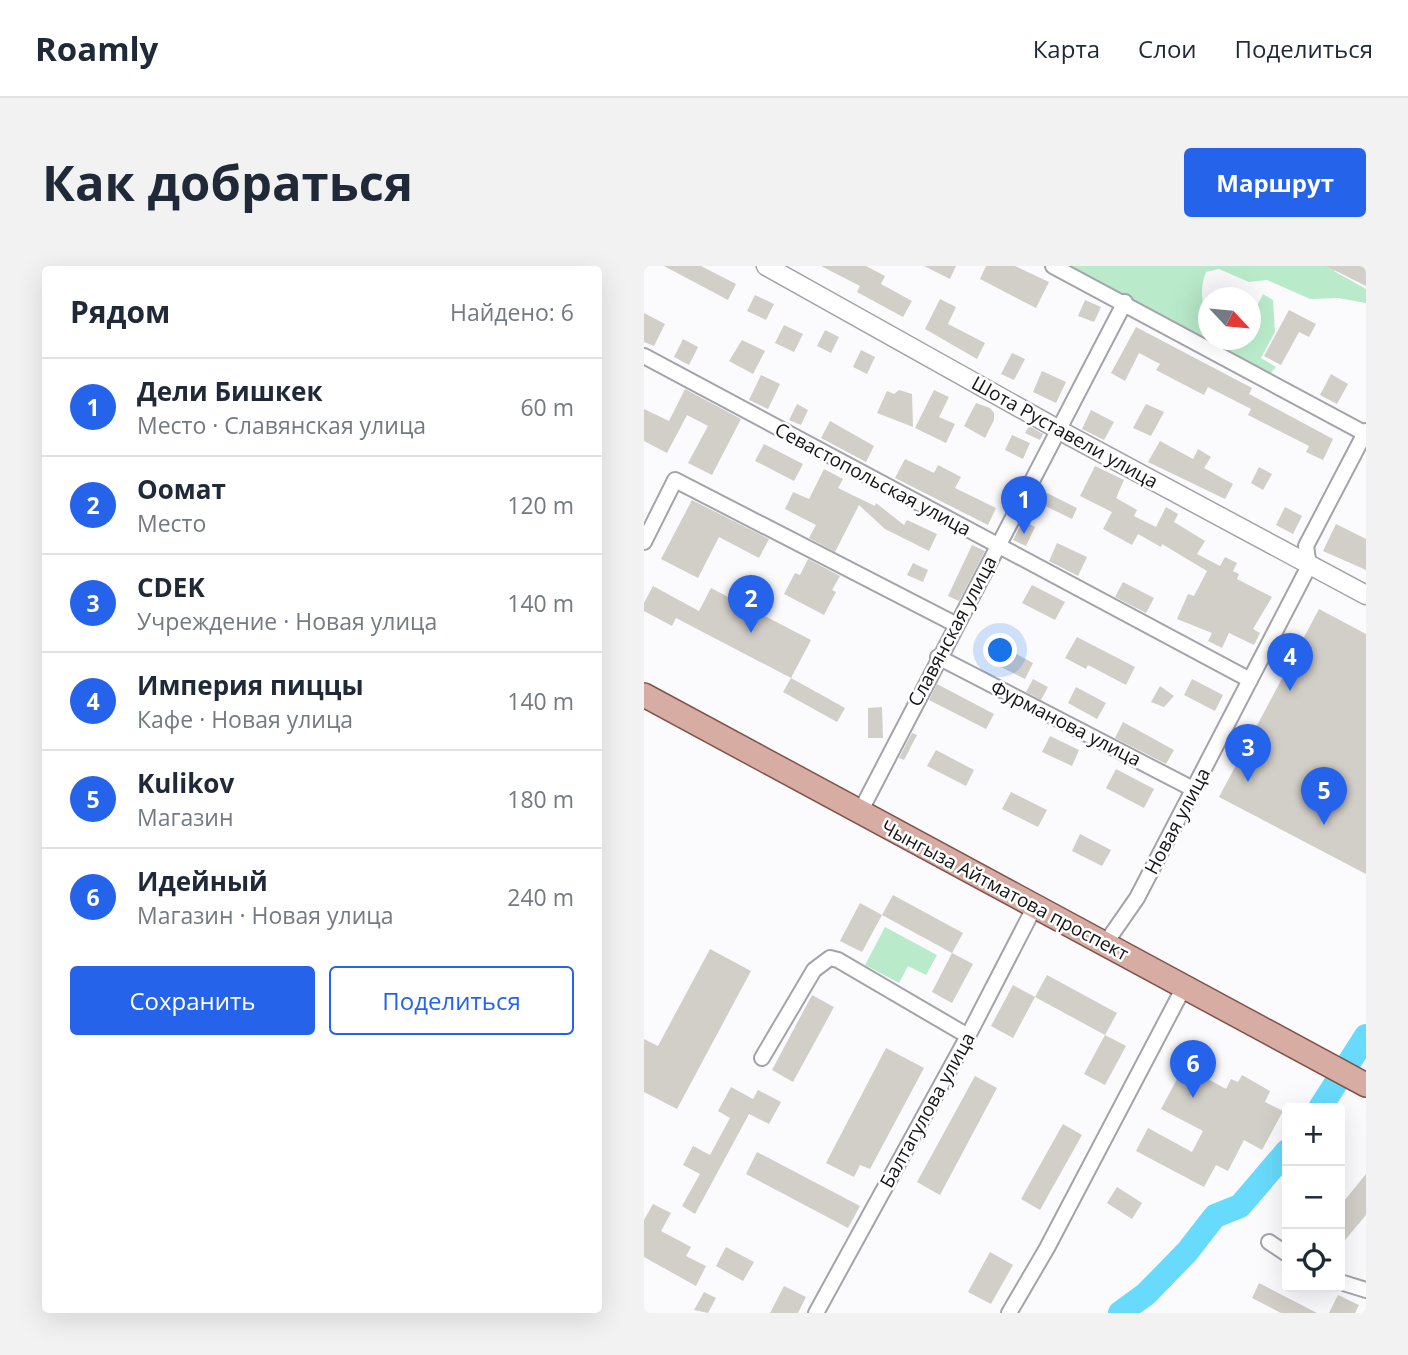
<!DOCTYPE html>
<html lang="ru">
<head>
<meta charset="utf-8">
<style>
	body { margin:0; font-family:"Open Sans",sans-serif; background:#f2f2f3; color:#1f2937 }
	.controls { position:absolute; right:21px; bottom:21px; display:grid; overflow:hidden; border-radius:7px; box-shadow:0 7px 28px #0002 }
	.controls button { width:63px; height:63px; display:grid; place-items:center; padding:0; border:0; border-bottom:2px solid #e0e1e3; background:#fff; color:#1f2937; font:35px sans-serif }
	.compass { position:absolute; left:554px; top:21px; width:63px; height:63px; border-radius:50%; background:#fff; box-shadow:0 7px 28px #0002; rotate:116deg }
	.you { position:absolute; left:357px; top:385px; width:24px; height:24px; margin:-18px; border:5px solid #fff; border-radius:50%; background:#1a73e8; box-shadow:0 0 0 10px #1a73e833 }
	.badge { display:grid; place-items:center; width:46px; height:46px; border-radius:50%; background:#2563eb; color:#fff; font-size:23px; font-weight:700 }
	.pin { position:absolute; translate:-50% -58px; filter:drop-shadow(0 2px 4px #0008) }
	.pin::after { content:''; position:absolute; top:37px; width:24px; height:21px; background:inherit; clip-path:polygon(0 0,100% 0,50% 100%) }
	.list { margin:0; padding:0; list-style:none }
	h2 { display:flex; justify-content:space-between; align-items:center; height:91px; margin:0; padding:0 28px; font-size:30px }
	h2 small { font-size:23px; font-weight:400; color:#747a83 }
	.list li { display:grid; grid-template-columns:46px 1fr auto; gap:21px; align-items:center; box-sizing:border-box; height:98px; padding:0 28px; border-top:2px solid #e0e1e3 }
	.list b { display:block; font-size:26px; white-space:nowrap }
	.list p { margin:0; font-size:23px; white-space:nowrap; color:#747a83 }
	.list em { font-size:23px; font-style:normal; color:#747a83 }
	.actions { display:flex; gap:14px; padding:21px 28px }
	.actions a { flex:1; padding:16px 0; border:2px solid #2563eb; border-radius:7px; text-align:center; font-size:24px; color:#2563eb }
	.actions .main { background:#2563eb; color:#fff }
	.icon { flex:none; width:38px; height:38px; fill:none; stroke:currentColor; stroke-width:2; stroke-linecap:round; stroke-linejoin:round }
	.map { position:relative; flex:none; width:722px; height:1047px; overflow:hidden; border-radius:7px }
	header { display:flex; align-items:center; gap:42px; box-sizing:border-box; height:98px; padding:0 35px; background:#fff; border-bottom:2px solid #e0e1e3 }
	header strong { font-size:33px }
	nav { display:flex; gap:38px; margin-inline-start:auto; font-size:24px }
	.intro { display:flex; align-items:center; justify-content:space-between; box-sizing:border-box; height:168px; padding:0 42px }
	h1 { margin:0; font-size:49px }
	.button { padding:18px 32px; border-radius:7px; background:#2563eb; color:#fff; font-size:24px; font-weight:700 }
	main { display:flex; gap:42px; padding:0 42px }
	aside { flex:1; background:#fff; border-radius:7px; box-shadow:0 7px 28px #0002 }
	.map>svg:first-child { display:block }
	.green { fill:#b9ebca }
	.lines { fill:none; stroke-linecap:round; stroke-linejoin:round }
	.river { stroke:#68dafc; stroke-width:24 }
	.building { fill:#d2cec8 }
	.minor-casing { stroke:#a3a4ab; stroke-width:18 }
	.tertiary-casing { stroke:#a3a4ab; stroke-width:21 }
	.primary-casing { stroke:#81534a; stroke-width:26 }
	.minor { stroke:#fff; stroke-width:14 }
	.tertiary { stroke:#fff; stroke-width:18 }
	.primary { stroke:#d6aca3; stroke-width:23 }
	.labels { text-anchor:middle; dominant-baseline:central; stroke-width:5; stroke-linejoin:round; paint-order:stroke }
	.street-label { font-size:19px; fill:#151517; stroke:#fff }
</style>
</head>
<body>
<header>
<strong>Roamly</strong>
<nav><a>Карта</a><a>Слои</a><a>Поделиться</a></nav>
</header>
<div class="intro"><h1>Как добраться</h1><a class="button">Маршрут</a></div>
<main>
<aside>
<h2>Рядом<small>Найдено: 6</small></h2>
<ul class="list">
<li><span class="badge">1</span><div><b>Дели Бишкек</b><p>Место · Славянская улица</p></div><em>60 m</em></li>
<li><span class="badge">2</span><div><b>Оомат</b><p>Место</p></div><em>120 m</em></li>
<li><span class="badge">3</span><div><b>CDEK</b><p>Учреждение · Новая улица</p></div><em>140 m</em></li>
<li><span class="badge">4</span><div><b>Империя пиццы</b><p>Кафе · Новая улица</p></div><em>140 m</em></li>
<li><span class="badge">5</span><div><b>Kulikov</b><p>Магазин</p></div><em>180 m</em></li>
<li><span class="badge">6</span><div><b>Идейный</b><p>Магазин · Новая улица</p></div><em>240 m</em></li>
</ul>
<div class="actions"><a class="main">Сохранить</a><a>Поделиться</a></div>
</aside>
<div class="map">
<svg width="722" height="1047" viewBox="0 0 722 1047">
	<rect width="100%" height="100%" fill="#fbfbfe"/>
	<g class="green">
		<path d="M427,0H691L690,5L722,23V37L694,32L666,33L623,14L605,16L575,3L562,6C552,31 564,49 564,74H606L607,52L619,28L629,34L631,66L617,92L632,101L627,107Z"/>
		<polygon points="241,661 293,689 282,709 264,700 255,717 221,699"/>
	</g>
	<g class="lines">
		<g class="river">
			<polyline points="676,842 722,770"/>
			<polyline points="476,1047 502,1028 543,986 571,950 596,940 643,885"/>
		</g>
	</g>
	<g class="building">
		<polygon points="20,0 57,0 92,18 84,34"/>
		<polygon points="177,0 222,0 241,10 237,18 268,35 259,51 213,26 216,20"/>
		<polygon points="280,0 312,0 306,13"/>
		<polygon points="342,0 371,0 405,16 392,42 336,13"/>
		<polygon points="682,0 722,0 722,20"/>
		<polygon points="111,29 130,38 122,54 103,45"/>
		<polygon points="296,33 312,41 304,58 341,77 333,93 281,63"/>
		<polygon points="441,34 457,41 450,56 434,50"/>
		<polygon points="645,44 672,58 665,71 655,66 637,99 620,90"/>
		<polygon points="0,47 21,58 10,80 0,76"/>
		<polygon points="140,59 159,68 150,86 131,77"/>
		<polygon points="492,61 608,122 605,128 689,173 679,194 662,186 665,180 604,149 607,143 564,121 560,129 512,104 516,98 495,87 481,115 467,107"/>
		<polygon points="181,64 195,71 187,87 173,80"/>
		<polygon points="39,73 54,81 45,99 30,91"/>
		<polygon points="98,74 121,85 109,108 85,95"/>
		<polygon points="217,84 231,91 223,108 209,101"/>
		<polygon points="368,87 381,93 370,114 357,108"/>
		<polygon points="398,105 422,116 412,137 389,126"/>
		<polygon points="687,108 704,118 693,138 676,129"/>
		<polygon points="117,109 136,118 124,143 105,134"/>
		<polygon points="41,123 97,153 68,209 44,197 64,160 43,149 23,187 0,175 0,143 25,155"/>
		<polygon points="255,124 268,128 269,161 233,147 243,125 250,128"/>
		<polygon points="290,124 305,131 295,151 311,158 302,177 271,162"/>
		<polygon points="332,137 346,142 350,147 350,154 341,172 320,160"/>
		<polygon points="153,138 164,144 157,159 145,154"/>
		<polygon points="502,138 520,146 507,170 489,162"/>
		<polygon points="447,144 470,156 460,174 438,163"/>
		<polygon points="186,155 230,180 222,196 177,172"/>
		<polygon points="385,160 399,168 396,174 381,167"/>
		<polygon points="368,169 386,177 379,193 361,184"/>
		<polygon points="516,175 549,193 554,183 567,191 560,202 589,218 581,233 504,196"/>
		<polygon points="120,178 159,198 150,215 111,195"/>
		<polygon points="261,193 290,207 294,199 317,211 311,222 352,242 344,259 251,212"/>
		<polygon points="451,200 480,214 472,232 493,244 490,250 512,261 522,241 534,248 530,256 561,275 553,288 576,300 581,291 593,297 589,305 595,308 593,313 628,331 609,363 616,367 610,379 585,367 578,382 564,375 568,367 533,353 544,328 550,330 563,305 518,278 517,281 494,268 488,279 459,263 468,246 436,230"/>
		<polygon points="615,201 628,208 619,224 607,217"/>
		<polygon points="180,203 199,213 194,222 231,240 232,237 260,259 263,254 293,268 285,285 241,263 215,239 191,286 165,272 172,259 141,243 149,226 165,233"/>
		<polygon points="395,223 433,242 428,253 389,234"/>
		<polygon points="48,234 125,273 115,292 75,271 54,312 17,293"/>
		<polygon points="641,241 658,250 649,268 632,259"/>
		<polygon points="379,255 391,261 382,280 369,274"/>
		<polygon points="692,258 722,273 722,304 679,285"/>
		<polygon points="413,277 443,291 434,310 405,295"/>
		<polygon points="328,279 341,285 315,335 304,330"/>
		<polygon points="164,293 196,310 188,324 192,326 180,349 140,328 151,307 156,309"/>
		<polygon points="269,297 284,304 279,316 263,309"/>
		<polygon points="479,316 510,332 502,347 471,331"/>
		<polygon points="388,319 421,336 411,354 378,337"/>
		<polygon points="9,320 55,345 67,322 167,374 147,412 32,352 28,360 0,345 0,337"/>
		<polygon points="675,343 722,368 722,608 575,531"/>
		<polygon points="433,371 491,401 482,419 444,399 442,403 421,392"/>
		<polygon points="352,377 389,397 381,413 343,394"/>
		<polygon points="147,412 201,442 193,456 139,426"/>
		<polygon points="389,413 404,421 397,434 382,426"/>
		<polygon points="548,413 579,429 571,445 540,429"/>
		<polygon points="293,418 350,448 342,463 285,434"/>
		<polygon points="516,420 530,430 520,441 507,436"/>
		<polygon points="432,421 462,437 453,453 424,437"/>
		<polygon points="238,441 239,472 224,472 224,442"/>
		<polygon points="479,456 530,484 522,498 471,472"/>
		<polygon points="268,467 273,469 260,494 255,492"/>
		<polygon points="406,470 435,484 428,500 398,486"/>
		<polygon points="292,484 330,504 322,520 283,500"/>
		<polygon points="472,503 510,523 500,542 462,522"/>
		<polygon points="367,526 403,544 394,561 358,543"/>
		<polygon points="436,568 467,584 458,600 428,585"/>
		<polygon points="249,629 319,667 308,687 238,649"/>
		<polygon points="216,637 238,649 218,686 196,675"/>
		<polygon points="66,683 107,705 33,843 0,826 0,773 14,780"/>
		<polygon points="308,687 329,698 308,737 288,726"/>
		<polygon points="403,709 473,747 461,769 391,731"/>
		<polygon points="369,719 391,731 369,772 347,760"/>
		<polygon points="168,729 190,741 149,816 128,804"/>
		<polygon points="461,769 482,780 461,819 440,808"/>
		<polygon points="242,782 280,802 226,903 216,899 210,911 182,897"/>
		<polygon points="540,800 582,823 587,813 594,816 598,809 626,825 621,836 639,845 618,884 600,874 584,905 572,899 560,921 492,885 504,862 548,886 559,865 517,843"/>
		<polygon points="331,810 353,822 296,929 273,916"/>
		<polygon points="87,821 109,833 114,824 137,836 125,858 105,848 51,948 38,940 56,908 39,899 49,880 66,889 86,852 74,845"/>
		<polygon points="419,858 438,869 396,944 377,933"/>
		<polygon points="113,886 216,940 204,962 102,908"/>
		<polygon points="722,908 722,949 696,980 696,940"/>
		<polygon points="473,921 498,937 488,953 463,937"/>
		<polygon points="9,938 27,947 17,965 47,981 42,990 62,1000 52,1020 0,991 0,954"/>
		<polygon points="82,981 110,996 99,1015 72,1000"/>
		<polygon points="346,986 369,999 347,1038 324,1026"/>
		<polygon points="615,1017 673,1047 637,1047 608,1032"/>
		<polygon points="140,1020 162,1031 154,1047 126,1047"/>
		<polygon points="60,1026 72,1032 64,1047 50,1044"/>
		<polygon points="694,1029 715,1039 711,1047 685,1047"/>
	</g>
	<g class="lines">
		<defs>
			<g id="minor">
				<polyline points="409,0 722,168"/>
				<polyline points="0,90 606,414"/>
				<polyline points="0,276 31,214 311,358"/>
				<polyline points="294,391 549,523"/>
				<polyline points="216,546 481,36"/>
				<polyline points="461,678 493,632 665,300 662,280 722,165"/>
				<polyline points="118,792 170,704 186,692 194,694 324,770"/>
				<polyline points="625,976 643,988"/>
				<polyline points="696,1016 722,1024"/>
				<polyline points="172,1047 324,770 391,640"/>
				<polyline points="365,1047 403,982 540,721"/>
			</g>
			<polyline id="tertiary" points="122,0 426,170 722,329"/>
			<polyline id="primary" points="0,429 722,819"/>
		</defs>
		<use href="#minor" class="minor-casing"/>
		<use href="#tertiary" class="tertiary-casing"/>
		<use href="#primary" class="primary-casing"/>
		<use href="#minor" class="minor"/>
		<use href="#tertiary" class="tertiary"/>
		<use href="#primary" class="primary"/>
	</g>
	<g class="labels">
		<g class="street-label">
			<text transform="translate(421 166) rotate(29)">Шота Руставели улица</text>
			<text transform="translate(229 213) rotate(28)">Севастопольская улица</text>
			<text transform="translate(308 365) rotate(-62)">Славянская улица</text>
			<text transform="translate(422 457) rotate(27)">Фурманова улица</text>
			<text transform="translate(533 555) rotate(-62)">Новая улица</text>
			<text transform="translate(361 624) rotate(28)">Чынгыза Айтматова проспект</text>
			<text transform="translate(283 844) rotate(-61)">Балтагулова улица</text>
		</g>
	</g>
</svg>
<div class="controls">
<button>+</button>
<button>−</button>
<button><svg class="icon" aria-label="locate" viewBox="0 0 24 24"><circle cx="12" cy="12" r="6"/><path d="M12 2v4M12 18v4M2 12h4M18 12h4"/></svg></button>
</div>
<svg class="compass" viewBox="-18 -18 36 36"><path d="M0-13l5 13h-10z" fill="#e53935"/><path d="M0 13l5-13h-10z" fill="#747a83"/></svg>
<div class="you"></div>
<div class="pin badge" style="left:380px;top:268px">1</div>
<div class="pin badge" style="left:107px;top:367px">2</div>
<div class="pin badge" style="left:604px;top:516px">3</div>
<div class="pin badge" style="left:646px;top:425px">4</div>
<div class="pin badge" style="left:680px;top:559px">5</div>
<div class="pin badge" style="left:549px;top:832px">6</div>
</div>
</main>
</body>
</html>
